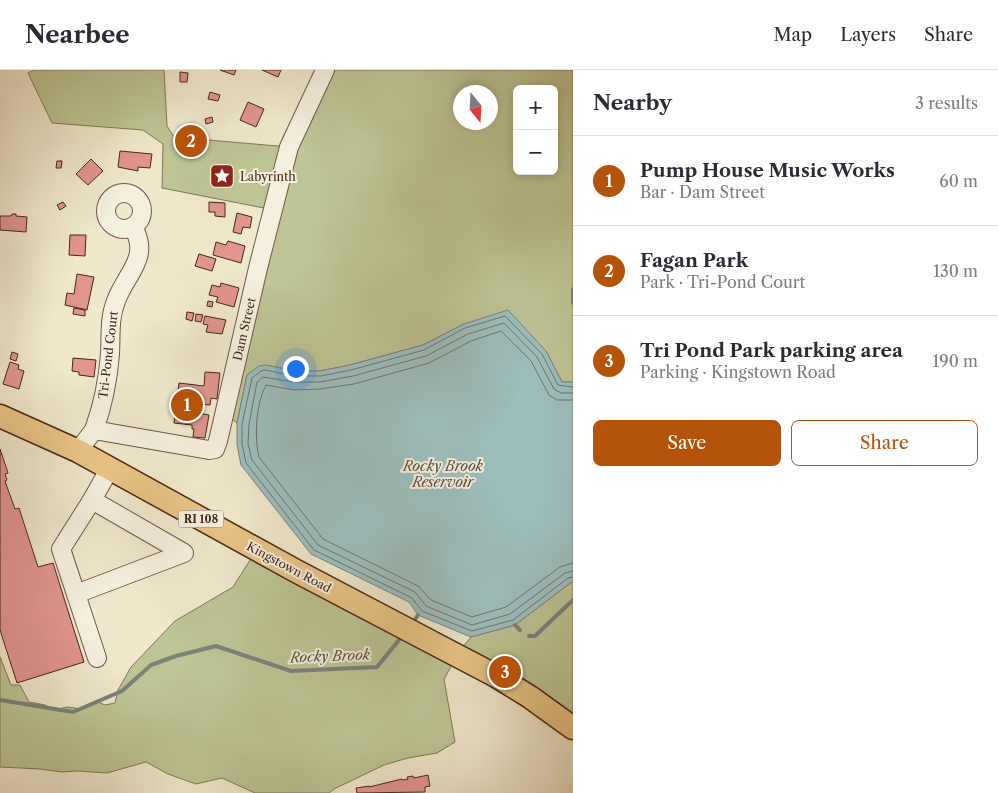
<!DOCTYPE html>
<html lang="en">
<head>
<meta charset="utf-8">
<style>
	body { margin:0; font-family:"Libre Caslon Text",serif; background:#f7f7f7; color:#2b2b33 }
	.controls { position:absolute; right:15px; top:15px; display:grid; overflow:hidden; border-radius:8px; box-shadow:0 2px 8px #0003 }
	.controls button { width:45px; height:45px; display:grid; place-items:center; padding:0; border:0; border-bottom:1px solid #e1e1e2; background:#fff; color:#2b2b33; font:25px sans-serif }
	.compass { position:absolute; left:453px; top:15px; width:45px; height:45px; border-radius:50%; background:#fff; box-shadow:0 2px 8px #0003; rotate:162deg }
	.you { position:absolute; left:295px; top:298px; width:18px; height:18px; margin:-12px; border:4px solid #fff; border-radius:50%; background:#1a73e8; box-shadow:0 0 0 8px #1a73e833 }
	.badge { display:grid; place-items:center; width:32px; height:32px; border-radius:50%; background:#b45309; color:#fff; font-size:16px; font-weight:700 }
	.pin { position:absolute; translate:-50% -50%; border:2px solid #fff; box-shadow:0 1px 5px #0006 }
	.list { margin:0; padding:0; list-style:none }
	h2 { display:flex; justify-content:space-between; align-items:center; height:65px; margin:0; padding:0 20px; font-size:21px }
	h2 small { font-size:16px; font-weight:400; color:#7c7c81 }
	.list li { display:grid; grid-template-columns:32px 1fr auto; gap:15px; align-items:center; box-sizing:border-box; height:90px; padding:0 20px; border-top:1px solid #e1e1e2 }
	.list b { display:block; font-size:19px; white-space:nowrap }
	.list p { margin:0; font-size:16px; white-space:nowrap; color:#7c7c81 }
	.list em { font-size:16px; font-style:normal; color:#7c7c81 }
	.actions { display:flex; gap:10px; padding:15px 20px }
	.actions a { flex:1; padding:11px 0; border:1px solid #b45309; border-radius:8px; text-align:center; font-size:18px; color:#b45309 }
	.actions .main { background:#b45309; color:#fff }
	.map { position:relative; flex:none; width:573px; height:723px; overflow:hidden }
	header { display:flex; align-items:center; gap:30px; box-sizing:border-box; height:70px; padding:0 25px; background:#fff; border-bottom:1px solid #e1e1e2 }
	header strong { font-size:24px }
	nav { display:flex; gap:28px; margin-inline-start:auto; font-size:18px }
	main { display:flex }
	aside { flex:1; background:#fff }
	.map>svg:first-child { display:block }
	.green { fill:#bec494; stroke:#827656; fill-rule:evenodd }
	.water { fill:#9cbfbe; stroke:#7a827c }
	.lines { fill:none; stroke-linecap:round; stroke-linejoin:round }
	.shore { stroke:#71736b; stroke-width:1 }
	.stream { stroke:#7a827c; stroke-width:4 }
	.building { fill:#e1958f; stroke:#462718 }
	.minor-casing { stroke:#705745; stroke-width:20 }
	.major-casing { stroke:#462718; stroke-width:25 }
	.minor { stroke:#f5f0de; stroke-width:18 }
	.major { stroke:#e8c486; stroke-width:22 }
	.labels { text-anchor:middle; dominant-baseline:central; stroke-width:4; stroke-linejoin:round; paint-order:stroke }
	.shield { fill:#f5f0de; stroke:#7a6353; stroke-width:1 }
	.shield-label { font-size:11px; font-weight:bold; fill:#462718 }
	.poi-label { font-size:12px; fill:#462718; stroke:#f5f0de; text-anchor:start }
	.street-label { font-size:12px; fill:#462718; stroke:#f5f0de }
	.water-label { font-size:14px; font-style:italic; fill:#5c4d42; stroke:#f5f0de }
</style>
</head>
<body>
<header>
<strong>Nearbee</strong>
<nav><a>Map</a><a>Layers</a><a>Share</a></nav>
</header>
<main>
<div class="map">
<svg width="573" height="723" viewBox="0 0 573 723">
	<rect width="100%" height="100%" fill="#f0e8cc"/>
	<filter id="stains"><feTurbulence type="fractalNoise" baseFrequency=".004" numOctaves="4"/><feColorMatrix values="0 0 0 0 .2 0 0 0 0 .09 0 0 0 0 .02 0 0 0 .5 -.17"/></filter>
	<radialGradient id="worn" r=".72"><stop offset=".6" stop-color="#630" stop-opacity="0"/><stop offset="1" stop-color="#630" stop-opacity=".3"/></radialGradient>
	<g class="green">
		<path d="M34,0H164L167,56L174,67L289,77L326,0H573V312H562L546,281L464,254L423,275L350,295L320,301H295L266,295L247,305L237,353L231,348L274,140L162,118L163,74L143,60L52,53L28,3ZM517,19H554V101H517ZM460,22H490V52H460Z"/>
		<polygon points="257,479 456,585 471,567 515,555 573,511 573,652 457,586 444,609 455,672 437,683 408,688 384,695 334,719 329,723 255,723 222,708 196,714 168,704 146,692 107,703 77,701 62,702 40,699 0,697 0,587 11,615 20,615 29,632 45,635 54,640 67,637 82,639 96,631 105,635 115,633 118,620 131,597 175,551 233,517"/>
	</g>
	<polygon class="water" points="508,240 546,281 562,312 573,312 573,511 515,555 471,567 418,545 409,532 311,484 241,395 237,375 237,353 247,305 259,296 266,295 295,301 320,301 350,295 423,275 464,254"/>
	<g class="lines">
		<g class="shore">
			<polyline points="573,317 558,315 542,284 505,246 465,258 424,280 351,300 321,306 295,306 265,300 261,301 252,308 242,354 242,374 246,393 314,480 412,528 422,541 472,561 513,550 568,508 573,507"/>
			<polyline points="573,323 561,323 554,319 537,287 504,253 468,264 426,286 353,306 320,312 294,312 263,307 257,312 249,354 248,374 252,390 318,475 415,522 426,536 472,555 510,544 565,503 573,501"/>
			<path d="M573,330H557L549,325L531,291L501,261L471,271L429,293L354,314L320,319L294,320L266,315C256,333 254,367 259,387L323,469L418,516L431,530L472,547L506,537L560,497L573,493"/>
		</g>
		<g class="stream">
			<polyline points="573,219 573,233"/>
			<polyline points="412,554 418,545"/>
			<polyline points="515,555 520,560"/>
			<polyline points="529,566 535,566 573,530"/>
			<polyline points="0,630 73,642 122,621 151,595 176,586 216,576 291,601 377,597 403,565"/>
		</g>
	</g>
	<g class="building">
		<polygon points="220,0 236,0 234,5"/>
		<polygon points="262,0 281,0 278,7"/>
		<polygon points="180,2 188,3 187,12 180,12"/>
		<polygon points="210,22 220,25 218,31 208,29"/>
		<polygon points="248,32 264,39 256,57 240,50"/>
		<polygon points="212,47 213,52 206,54 205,49"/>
		<polygon points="120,81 152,84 150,98 138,97 138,101 118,97"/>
		<polygon points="91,89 103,101 88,115 76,104"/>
		<polygon points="57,91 62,91 61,98 56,98"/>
		<polygon points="63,132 66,136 60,140 57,135"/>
		<polygon points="209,132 225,133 225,147 215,146 215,142 209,142"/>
		<polygon points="237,143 252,147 250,158 243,157 241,164 233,162"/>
		<polygon points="12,144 16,144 16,146 27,147 26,162 0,160 0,146 11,146"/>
		<polygon points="70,165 86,165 85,186 69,185"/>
		<polygon points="228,171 245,176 241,193 213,185 216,172 226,175"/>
		<polygon points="199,184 216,189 212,201 195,196"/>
		<polygon points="77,204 94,207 87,240 65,235 67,223 74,224"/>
		<polygon points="221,213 239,218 234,237 216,232 218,227 209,225 212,215 220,217"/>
		<polygon points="208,231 213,232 212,237 207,236"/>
		<polygon points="74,238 85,240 85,246 73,244"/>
		<polygon points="187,242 194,243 192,251 186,249"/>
		<polygon points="196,244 203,245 201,252 195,251"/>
		<polygon points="205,246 226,250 222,264 206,262 208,255 203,254"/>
		<polygon points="12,282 18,284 16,291 10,289"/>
		<polygon points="73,288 96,290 94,307 79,305 79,302 72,301"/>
		<polygon points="10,292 19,295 18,299 24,301 19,319 3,314"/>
		<polygon points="205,302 220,303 217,329 211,328 210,335 197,334 196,343 209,345 205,368 193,367 194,359 192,359 192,355 174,353 179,313 204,316"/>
		<polygon points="0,379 8,403 5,404 7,410 5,411 15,439 19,438 38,497 53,493 84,592 17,613 0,560"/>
		<polygon points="428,705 430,716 425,717 425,722 357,723 356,718 369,716 369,717 402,709 403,710 408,709 407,707 413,706 414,708"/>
	</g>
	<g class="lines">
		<defs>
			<g id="minor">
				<circle cx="124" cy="141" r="18"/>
				<path d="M94,360C103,335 108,311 110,284C111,267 109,248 116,231C126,203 151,188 133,157"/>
				<polyline points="78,381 94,360 209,380 215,379 218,371 258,198 289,77 325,0"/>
				<polyline points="76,524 61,479 92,430"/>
				<polyline points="97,588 76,524 184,483 92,430 110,398"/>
			</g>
			<polyline id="major" points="0,346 78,381 296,501 496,606 530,627 573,658"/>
		</defs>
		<use href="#minor" class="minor-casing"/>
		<use href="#major" class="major-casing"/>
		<use href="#minor" class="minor"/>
		<use href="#major" class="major"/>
	</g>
	<defs>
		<symbol id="sight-square" viewBox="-11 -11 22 22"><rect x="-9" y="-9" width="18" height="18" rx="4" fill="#8f2418" stroke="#f5f0de"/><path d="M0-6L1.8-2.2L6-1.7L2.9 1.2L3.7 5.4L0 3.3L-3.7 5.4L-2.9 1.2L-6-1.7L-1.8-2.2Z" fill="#fff"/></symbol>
	</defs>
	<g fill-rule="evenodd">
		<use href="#sight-square" x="208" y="92" width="28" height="28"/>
	</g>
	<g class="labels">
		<rect class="shield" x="178.5" y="440.5" width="45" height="17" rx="4"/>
		<g class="shield-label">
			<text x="201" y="449">RI 108</text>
		</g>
		<g class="poi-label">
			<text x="240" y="106">Labyrinth</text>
		</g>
		<g class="street-label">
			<text transform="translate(244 259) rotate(-77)">Dam Street</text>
			<text transform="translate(108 285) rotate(-83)">Tri-Pond Court</text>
			<text transform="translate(289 497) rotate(28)">Kingstown Road</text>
		</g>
		<g class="water-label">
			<text x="443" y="396">Rocky Brook<tspan x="443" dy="16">Reservoir</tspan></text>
			<text transform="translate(330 586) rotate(-2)">Rocky Brook</text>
		</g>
	</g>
	<rect width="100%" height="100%" filter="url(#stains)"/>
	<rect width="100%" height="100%" fill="url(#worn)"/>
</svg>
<div class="controls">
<button>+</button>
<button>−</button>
</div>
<svg class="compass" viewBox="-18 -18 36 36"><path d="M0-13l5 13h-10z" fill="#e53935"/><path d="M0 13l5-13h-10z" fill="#7c7c81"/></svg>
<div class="you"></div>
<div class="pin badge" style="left:187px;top:335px">1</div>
<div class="pin badge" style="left:191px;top:71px">2</div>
<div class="pin badge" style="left:505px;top:602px">3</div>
</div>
<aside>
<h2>Nearby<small>3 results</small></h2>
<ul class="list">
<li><span class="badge">1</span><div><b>Pump House Music Works</b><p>Bar · Dam Street</p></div><em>60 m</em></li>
<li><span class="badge">2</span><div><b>Fagan Park</b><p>Park · Tri-Pond Court</p></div><em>130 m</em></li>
<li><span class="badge">3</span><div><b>Tri Pond Park parking area</b><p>Parking · Kingstown Road</p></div><em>190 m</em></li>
</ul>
<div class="actions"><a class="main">Save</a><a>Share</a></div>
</aside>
</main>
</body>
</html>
